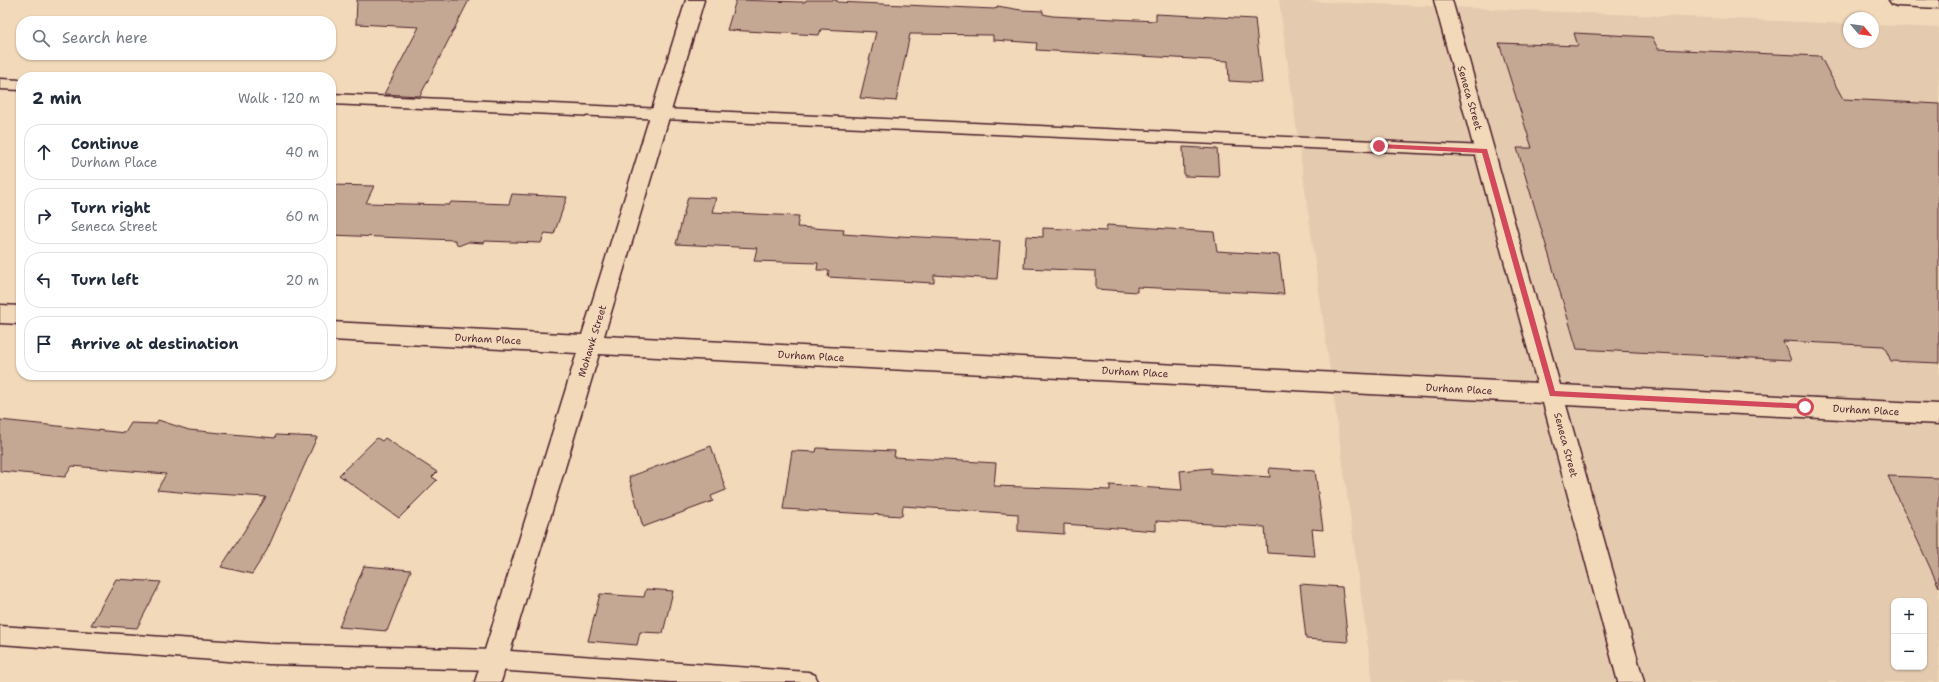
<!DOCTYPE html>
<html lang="en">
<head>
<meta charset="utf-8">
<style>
	body { margin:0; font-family:"Shantell Sans",sans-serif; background:#f2f2f3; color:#1f2937 }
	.controls { position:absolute; right:12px; bottom:12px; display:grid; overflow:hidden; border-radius:8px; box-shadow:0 1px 3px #0004 }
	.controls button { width:36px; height:36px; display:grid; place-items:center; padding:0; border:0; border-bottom:1px solid #e0e1e3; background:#fff; color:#1f2937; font:20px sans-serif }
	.compass { position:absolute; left:1843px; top:12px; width:36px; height:36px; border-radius:50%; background:#fff; box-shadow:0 1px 3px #0004; rotate:119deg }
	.stop { position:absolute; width:12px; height:12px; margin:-9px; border:3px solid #d1495b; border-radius:50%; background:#fff }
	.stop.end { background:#d1495b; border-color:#fff; box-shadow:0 1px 4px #0008 }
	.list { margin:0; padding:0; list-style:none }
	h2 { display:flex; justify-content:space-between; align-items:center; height:52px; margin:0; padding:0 16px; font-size:17px }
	h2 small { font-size:13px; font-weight:400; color:#747a83 }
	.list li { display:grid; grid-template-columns:26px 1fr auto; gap:12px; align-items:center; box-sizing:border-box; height:56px; margin:0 8px 8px; padding:0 8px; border:1px solid #e0e1e3; border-radius:16px }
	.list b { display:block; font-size:15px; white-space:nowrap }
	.list p { margin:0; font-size:13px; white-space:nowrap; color:#747a83 }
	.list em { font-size:13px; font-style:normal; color:#747a83 }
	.icon { flex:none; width:22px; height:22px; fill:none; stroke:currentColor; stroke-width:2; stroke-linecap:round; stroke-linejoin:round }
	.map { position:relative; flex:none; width:1939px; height:682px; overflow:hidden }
	.search { position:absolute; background:#fff; box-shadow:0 1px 3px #0004; left:16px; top:16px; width:320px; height:44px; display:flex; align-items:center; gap:10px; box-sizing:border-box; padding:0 14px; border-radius:16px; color:#747a83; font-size:15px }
	.panel { position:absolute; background:#fff; box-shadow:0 1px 3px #0004; left:16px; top:72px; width:320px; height:308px; border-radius:16px }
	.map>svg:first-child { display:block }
	.built { fill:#e4caaf; fill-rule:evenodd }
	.building { fill:#c5a894; stroke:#4a1f2b }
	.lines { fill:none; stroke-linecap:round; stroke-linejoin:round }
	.service-casing { stroke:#4a1f2b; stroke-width:3 }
	.minor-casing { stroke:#4a1f2b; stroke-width:3 }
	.service { fill:#f2d9ba; fill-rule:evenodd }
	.minor { fill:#f2d9ba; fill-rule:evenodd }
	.route { fill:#d1495b }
	.labels { text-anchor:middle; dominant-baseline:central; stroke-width:3; stroke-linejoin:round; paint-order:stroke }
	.street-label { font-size:10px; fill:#4a1f2b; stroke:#f2d9ba }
</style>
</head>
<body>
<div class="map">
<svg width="1939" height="682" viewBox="0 0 1939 682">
	<rect width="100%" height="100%" fill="#f2d9ba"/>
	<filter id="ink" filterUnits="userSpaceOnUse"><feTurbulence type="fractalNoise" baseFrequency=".025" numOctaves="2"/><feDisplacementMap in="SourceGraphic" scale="8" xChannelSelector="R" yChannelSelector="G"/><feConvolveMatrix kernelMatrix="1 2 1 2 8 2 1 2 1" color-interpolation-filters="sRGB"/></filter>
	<g filter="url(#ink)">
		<path class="built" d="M1279,0L1849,24V42H1873V25L1939,28V682H1373ZM1894,601H1924V667H1894Z"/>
		<g class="building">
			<polygon points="357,0 469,0 420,96 384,94 419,27 356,24"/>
			<polygon points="736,0 802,2 805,2 806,0 837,0 837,2 994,9 997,8 997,6 1021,10 1043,11 1043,14 1052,16 1156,21 1156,14 1255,19 1262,83 1229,81 1228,61 1036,50 1037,43 993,40 993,35 910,34 896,101 860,98 876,32 821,29 819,35 727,30"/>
			<polygon points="1574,33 1652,37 1658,49 1820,56 1843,99 1939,104 1939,363 1891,361 1884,346 1783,341 1791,360 1577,349 1517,148 1532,148 1499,43 1578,46"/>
			<polygon points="1183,147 1217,149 1219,177 1184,176"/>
			<polygon points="331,185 374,186 366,203 449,205 451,202 509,204 512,194 567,197 554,234 545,233 541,243 485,241 484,243 468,242 458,246 455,240 331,235"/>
			<polygon points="688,197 716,198 712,212 799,216 797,227 844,230 843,234 899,238 899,236 1000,241 997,279 934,275 934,283 828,277 829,270 817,270 818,263 754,261 757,248 676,244"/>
			<polygon points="1107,225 1214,232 1217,251 1279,255 1284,294 1137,287 1137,292 1096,289 1096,271 1024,268 1026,236 1043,237 1043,228 1106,231"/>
			<polygon points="0,420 125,433 131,423 156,424 158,420 189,430 275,438 276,435 317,437 267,550 252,574 221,567 266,497 201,493 201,494 157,490 166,474 72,466 65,477 0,471"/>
			<polygon points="377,438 382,441 385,438 437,472 432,477 437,480 399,518 339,475"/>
			<polygon points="711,446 726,490 711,496 713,501 643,527 629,477"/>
			<polygon points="817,448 895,451 894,457 996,463 994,486 1110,490 1110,485 1182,490 1180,471 1211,468 1211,473 1270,477 1269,468 1315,471 1323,530 1312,529 1315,556 1267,553 1265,527 1156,521 1156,531 1064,524 1064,534 1018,531 1018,514 903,506 902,516 783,509 792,451 816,452"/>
			<polygon points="1888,476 1939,478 1939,587"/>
			<polygon points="364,566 411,570 387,631 339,627"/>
			<polygon points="116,579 161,582 137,628 91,625"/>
			<polygon points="1300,584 1342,587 1348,642 1306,639"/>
			<polygon points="646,589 673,591 663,633 640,632 637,645 588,641 600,594 644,597"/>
		</g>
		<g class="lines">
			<defs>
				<g id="service">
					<polygon points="0,79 21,80 21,90 0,89"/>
					<polygon points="331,94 1485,146 1490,147 1492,151 1490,155 1485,156 331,104"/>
					<polygon points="0,626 268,644 495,650 808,672 815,675 818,682 671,682 495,670 268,664 0,644"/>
				</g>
				<g id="minor">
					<polygon points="686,0 704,0 604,336 1537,383 1434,0 1452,0 1560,385 1939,404 1939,424 1566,405 1644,682 1618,682 1543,403 599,354 501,682 475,682 577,353 331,340 331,322 582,335"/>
					<polygon points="1889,0 1939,0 1939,8 1898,6 1892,4"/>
					<polygon points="0,305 21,306 21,324 0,323"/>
				</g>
			</defs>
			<use href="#service" class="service-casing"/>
			<use href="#minor" class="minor-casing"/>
			<use href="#service" class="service"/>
			<use href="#minor" class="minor"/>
		</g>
	</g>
	<polygon class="route" points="1379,144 1487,149 1555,391 1805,404 1807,405 1807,409 1550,396 1482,153 1379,148 1376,146"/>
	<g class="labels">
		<g class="street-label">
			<text transform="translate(1470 98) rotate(74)">Seneca Street</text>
			<text transform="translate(488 339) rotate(3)">Durham Place</text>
			<text transform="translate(592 341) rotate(-73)">Mohawk Street</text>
			<text transform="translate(811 356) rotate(3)">Durham Place</text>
			<text transform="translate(1135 372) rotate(3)">Durham Place</text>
			<text transform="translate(1459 389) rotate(3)">Durham Place</text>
			<text transform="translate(1866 410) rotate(3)">Durham Place</text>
			<text transform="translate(1566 445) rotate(75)">Seneca Street</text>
		</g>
	</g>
</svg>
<div class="controls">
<button>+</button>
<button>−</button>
</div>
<svg class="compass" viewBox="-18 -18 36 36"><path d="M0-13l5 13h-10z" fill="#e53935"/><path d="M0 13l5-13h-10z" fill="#747a83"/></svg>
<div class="stop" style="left:1805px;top:407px"></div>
<div class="stop end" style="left:1379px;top:146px"></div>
<div class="search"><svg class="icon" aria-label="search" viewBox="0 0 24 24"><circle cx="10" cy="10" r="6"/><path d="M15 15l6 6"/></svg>Search here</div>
<section class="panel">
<h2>2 min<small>Walk · 120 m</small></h2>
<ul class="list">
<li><svg class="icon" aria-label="ahead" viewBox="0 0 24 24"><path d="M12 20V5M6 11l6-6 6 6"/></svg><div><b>Continue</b><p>Durham Place</p></div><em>40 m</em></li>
<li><svg class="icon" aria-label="right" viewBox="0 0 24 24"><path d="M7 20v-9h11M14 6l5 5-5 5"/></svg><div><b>Turn right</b><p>Seneca Street</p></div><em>60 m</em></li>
<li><svg class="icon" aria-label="left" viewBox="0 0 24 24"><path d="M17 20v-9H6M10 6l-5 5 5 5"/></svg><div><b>Turn left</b></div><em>20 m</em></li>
<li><svg class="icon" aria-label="arrive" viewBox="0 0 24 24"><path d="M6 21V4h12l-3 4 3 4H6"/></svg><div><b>Arrive at destination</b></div></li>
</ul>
</section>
</div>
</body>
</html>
